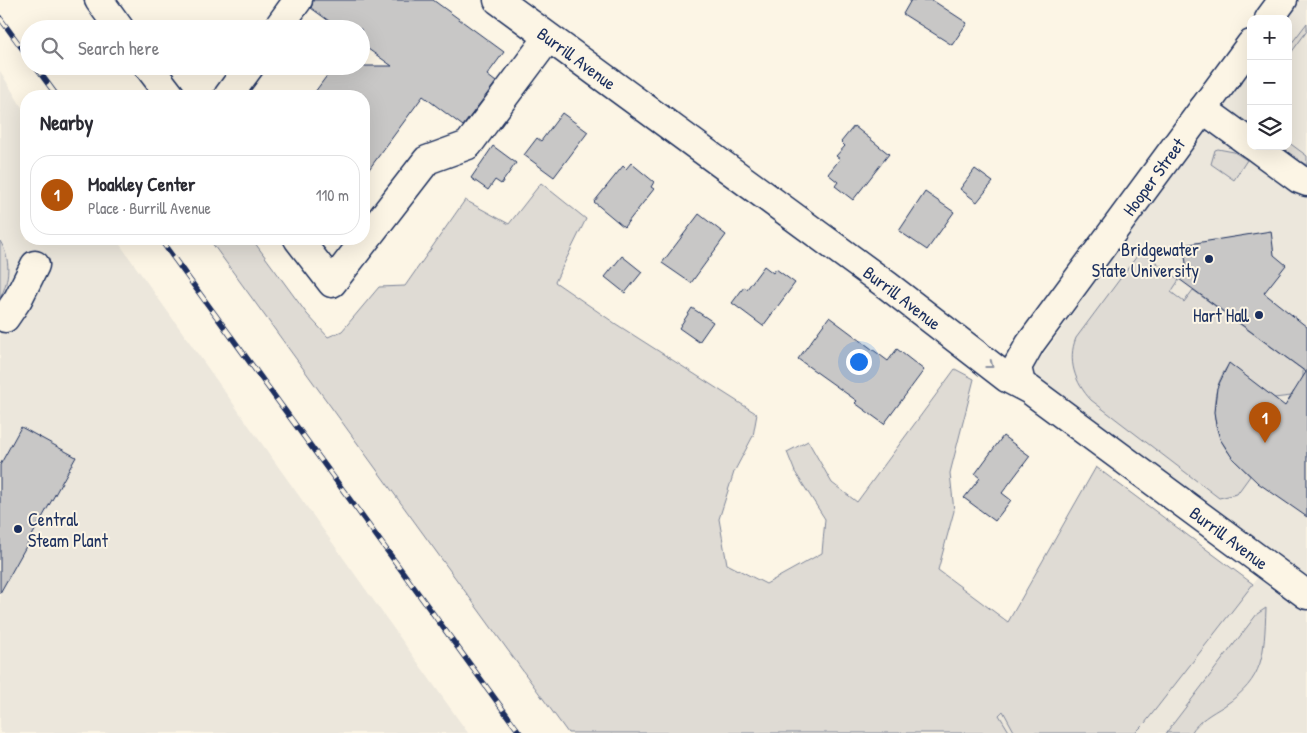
<!DOCTYPE html>
<html lang="en">
<head>
<meta charset="utf-8">
<style>
	body { margin:0; font-family:"Patrick Hand",sans-serif; background:#f7f7f7; color:#2b2b33 }
	.controls { position:absolute; right:15px; top:15px; display:grid; overflow:hidden; border-radius:10px; box-shadow:0 5px 20px #0002 }
	.controls button { width:45px; height:45px; display:grid; place-items:center; padding:0; border:0; border-bottom:1px solid #e1e1e2; background:#fff; color:#2b2b33; font:25px sans-serif }
	.you { position:absolute; left:858px; top:361px; width:18px; height:18px; margin:-12px; border:4px solid #fff; border-radius:50%; background:#1a73e8; box-shadow:0 0 0 8px #1a73e833 }
	.badge { display:grid; place-items:center; width:32px; height:32px; border-radius:50%; background:#b45309; color:#fff; font-size:16px; font-weight:700 }
	.pin { position:absolute; translate:-50% -41px; filter:drop-shadow(0 1px 2px #0008) }
	.pin::after { content:''; position:absolute; top:26px; width:18px; height:15px; background:inherit; clip-path:polygon(0 0,100% 0,50% 100%) }
	.list { margin:0; padding:0; list-style:none }
	h2 { display:flex; justify-content:space-between; align-items:center; height:65px; margin:0; padding:0 20px; font-size:21px }
	h2 small { font-size:16px; font-weight:400; color:#7c7c81 }
	.list li { display:grid; grid-template-columns:32px 1fr auto; gap:15px; align-items:center; box-sizing:border-box; height:80px; margin:0 10px 10px; padding:0 10px; border:1px solid #e1e1e2; border-radius:20px }
	.list b { display:block; font-size:19px; white-space:nowrap }
	.list p { margin:0; font-size:16px; white-space:nowrap; color:#7c7c81 }
	.list em { font-size:16px; font-style:normal; color:#7c7c81 }
	.icon { flex:none; width:28px; height:28px; fill:none; stroke:currentColor; stroke-width:2; stroke-linecap:round; stroke-linejoin:round }
	.map { position:relative; flex:none; width:1307px; height:733px; overflow:hidden }
	.search { position:absolute; background:#fff; box-shadow:0 5px 20px #0002; left:20px; top:20px; width:350px; height:55px; display:flex; align-items:center; gap:12px; box-sizing:border-box; padding:0 18px; border-radius:28px; color:#7c7c81; font-size:19px }
	.panel { position:absolute; background:#fff; box-shadow:0 5px 20px #0002; left:20px; top:90px; width:350px; height:155px; border-radius:20px }
	.map>svg:first-child { display:block }
	.built { fill:#ece7dc }
	.green { fill:#dfdbd4; stroke:#7d8599 }
	.building { fill:#c8c7c6; stroke:#1b2f5e }
	.lines { fill:none; stroke-linecap:round; stroke-linejoin:round }
	.minor-casing { stroke:#1b2f5e; stroke-width:31 }
	.minor { stroke:#fcf5e5; stroke-width:28 }
	.rail-casing { stroke:#1b2f5e; stroke-width:5.5 }
	.rail { stroke:#fcf5e5; stroke-width:4; stroke-dasharray:11; stroke-linecap:butt }
	.oneway { stroke:#8c92a2 }
	.poi-dot { fill:#1b2f5e; stroke:#fcf5e5; stroke-width:2 }
	.labels { text-anchor:middle; dominant-baseline:central; stroke-width:4; stroke-linejoin:round; paint-order:stroke }
	.street-label { font-size:18px; fill:#1b2f5e; stroke:#fcf5e5 }
	.poi-label { font-size:18px; fill:#1b2f5e; stroke:#fcf5e5; text-anchor:end }
</style>
</head>
<body>
<div class="map">
<svg width="1307" height="733" viewBox="0 0 1307 733">
	<rect width="100%" height="100%" fill="#fcf5e5"/>
	<filter id="ink" filterUnits="userSpaceOnUse"><feTurbulence type="fractalNoise" baseFrequency=".02" numOctaves="2"/><feDisplacementMap in="SourceGraphic" scale="10" xChannelSelector="R" yChannelSelector="G"/><feConvolveMatrix kernelMatrix="1 2 1 2 8 2 1 2 1" color-interpolation-filters="sRGB"/></filter>
	<g filter="url(#ink)">
		<g class="built">
			<polygon points="1298,0 1307,0 1307,733 780,733 914,552 1144,723 1276,554 1030,373 1251,65 1251,146 1288,146 1288,19 1284,19"/>
			<polygon points="0,71 26,114 26,239 116,239 468,733 0,733"/>
		</g>
		<g class="green">
			<polygon points="1307,23 1307,31 1288,57 1288,48"/>
			<polygon points="1288,142 1307,156 1307,165 1297,160 1278,146 1288,146"/>
			<polygon points="1218,149 1234,152 1247,160 1234,180 1211,164 1215,150"/>
			<polygon points="541,183 586,219 555,282 616,324 757,414 753,436 734,472 719,519 727,564 766,584 822,553 825,519 795,472 787,452 808,441 832,483 857,502 955,369 974,379 950,473 954,511 938,570 1008,622 1096,467 1253,584 1145,723 1135,733 1015,733 1003,711 999,715 1010,733 568,733 209,239 252,239 307,314 328,337 342,331 379,287 405,286 465,200 509,224"/>
			<path d="M0,241C11,259 10,280 0,298Z"/>
			<path d="M1140,252H1143L1179,280L1171,292L1184,302L1193,290L1303,370V385L1298,393L1294,391L1291,396L1274,398L1229,364C1211,388 1209,423 1226,449C1233,459 1241,467 1250,476L1237,494L1219,498L1091,400C1075,383 1067,360 1076,338Z"/>
			<path d="M1266,608C1264,655 1265,678 1224,706C1211,714 1199,720 1191,733H1166L1257,614Z"/>
		</g>
		<g class="building">
			<polygon points="313,0 433,0 504,52 487,75 496,82 463,126 423,96 364,176 364,96 312,96 334,66 392,66 361,44 361,29 340,29 311,8"/>
			<polygon points="911,0 932,0 967,23 952,45 903,14"/>
			<polygon points="562,113 588,132 554,177 524,155 537,138 541,141"/>
			<polygon points="854,126 889,154 853,200 835,186 838,182 828,174 840,159 836,156 845,146 841,142"/>
			<polygon points="493,146 516,163 501,184 495,180 488,190 471,178"/>
			<polygon points="631,163 654,182 651,187 654,189 624,227 594,202 623,166 626,169"/>
			<polygon points="975,169 993,182 977,202 960,189"/>
			<polygon points="925,192 954,212 927,250 899,231"/>
			<polygon points="699,214 726,235 691,283 662,263"/>
			<polygon points="1271,231 1274,255 1286,265 1264,293 1307,327 1307,517 1258,483 1233,459 1220,439 1216,425 1214,412 1217,388 1229,363 1285,406 1306,372 1179,279 1187,269 1183,245"/>
			<polygon points="622,256 642,272 625,293 605,277"/>
			<polygon points="764,266 773,273 776,269 795,283 763,326 732,303 744,287 747,289"/>
			<polygon points="692,308 713,322 699,342 679,328"/>
			<polygon points="829,317 888,361 897,349 924,370 884,424 855,403 857,401 798,359"/>
			<polygon points="21,427 76,457 0,593 0,465"/>
			<polygon points="1003,436 1030,456 1002,493 1011,500 995,521 964,498 980,478 975,474"/>
		</g>
		<g class="lines">
			<defs>
				<g id="minor">
					<polyline points="99,0 120,29"/>
					<path id="s1" d="M498,0L888,286L1007,378L1030,390L1307,595"/>
					<polyline points="1269,19 1283,0"/>
					<polyline points="277,29 298,0"/>
					<polyline points="148,66 171,96"/>
					<polyline points="228,96 250,66"/>
					<polyline points="1203,109 1251,144"/>
					<polyline points="1254,146 1299,179 1307,182"/>
					<polyline points="298,239 332,283 427,160 468,145 548,38"/>
					<polyline points="5,318 18,299 35,265"/>
					<path id="s2" d="M1021,384L1017,367L1030,344L1251,44"/>
				</g>
			</defs>
			<use href="#minor" class="minor-casing"/>
			<use href="#minor" class="minor"/>
			<defs>
				<g id="rail">
					<polyline points="0,18 29,58"/>
					<polyline points="35,66 57,96"/>
					<polyline points="160,239 520,733"/>
				</g>
			</defs>
			<use href="#rail" class="rail-casing"/>
			<use href="#rail" class="rail"/>
		</g>
		<defs><path id="oneway-chevron" d="M-2-3.5L2.5 0L-2 3.5" fill="none" stroke-width="1.6" stroke-linecap="round" stroke-linejoin="round" transform="scale(1.25)"/></defs>
		<use class="oneway" href="#oneway-chevron" transform="translate(990 365) rotate(38)"/>
	</g>
	<g class="poi-dot">
		<circle cx="1209" cy="259" r="5"/>
		<circle cx="1259" cy="315" r="5"/>
		<circle cx="18" cy="529" r="5"/>
	</g>
	<g class="labels">
		<g class="street-label">
			<text stroke="none"><textPath href="#s1" startOffset="98">Burrill Avenue</textPath></text>
			<text stroke="none"><textPath href="#s2" startOffset="252">Hooper Street</textPath></text>
			<text stroke="none"><textPath href="#s1" startOffset="502">Burrill Avenue</textPath></text>
			<text stroke="none"><textPath href="#s1" startOffset="908">Burrill Avenue</textPath></text>
		</g>
		<g class="poi-label">
			<text x="1199" y="249">Bridgewater<tspan x="1199" dy="21">State University</tspan></text>
			<text x="1249" y="315">Hart Hall</text>
			<text x="28" y="519" text-anchor="start">Central<tspan x="28" dy="21">Steam Plant</tspan></text>
		</g>
	</g>
</svg>
<div class="controls">
<button>+</button>
<button>−</button>
<button><svg class="icon" aria-label="layers" viewBox="0 0 24 24"><path d="M12 4l9 5-9 5-9-5zM3 14l9 5 9-5"/></svg></button>
</div>
<div class="you"></div>
<div class="pin badge" style="left:1265px;top:443px">1</div>
<div class="search"><svg class="icon" aria-label="search" viewBox="0 0 24 24"><circle cx="10" cy="10" r="6"/><path d="M15 15l6 6"/></svg>Search here</div>
<section class="panel">
<h2>Nearby<small></small></h2>
<ul class="list">
<li><span class="badge">1</span><div><b>Moakley Center</b><p>Place · Burrill Avenue</p></div><em>110 m</em></li>
</ul>
</section>
</div>
</body>
</html>
